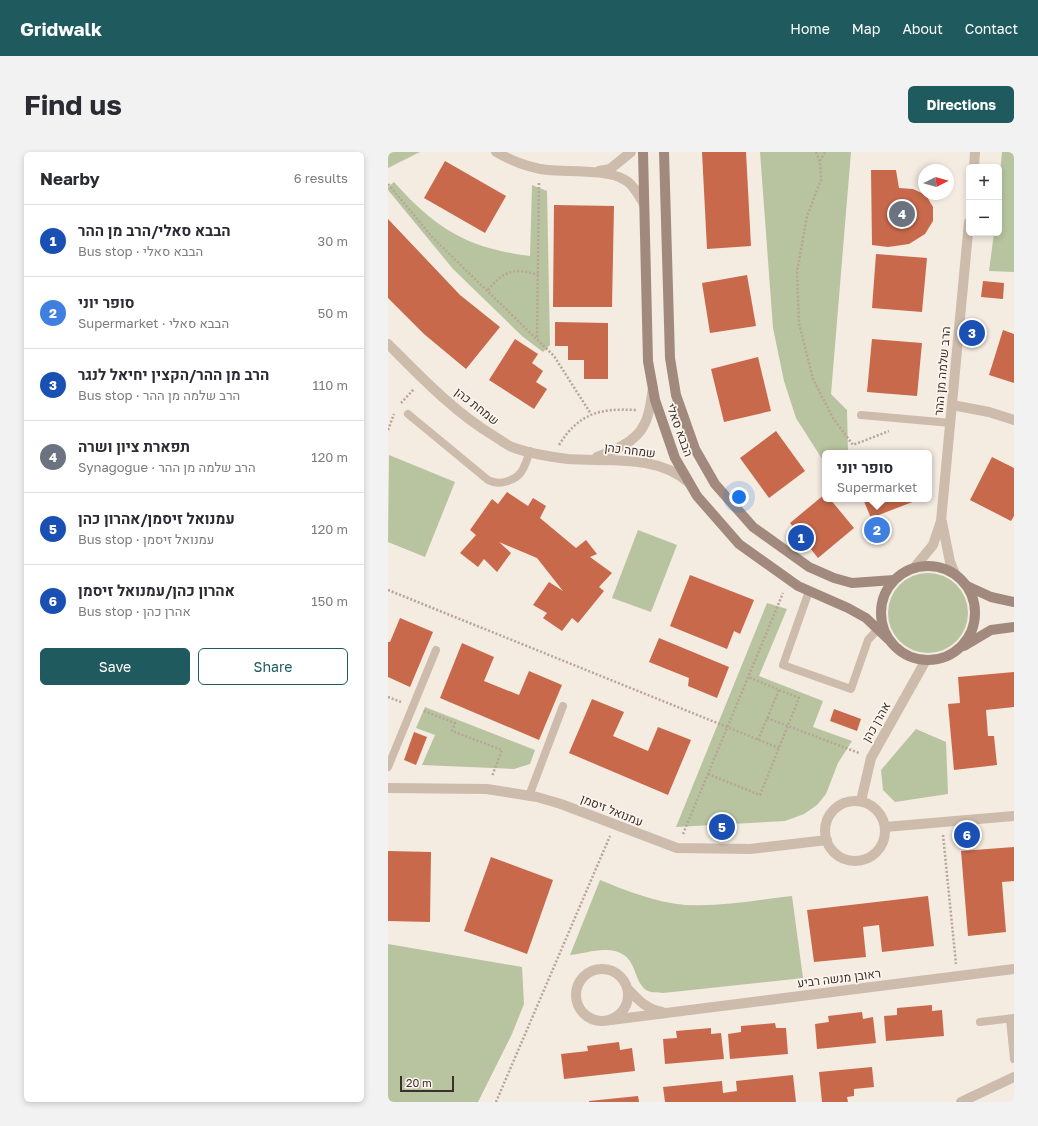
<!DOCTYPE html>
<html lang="en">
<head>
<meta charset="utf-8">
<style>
	body { margin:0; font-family:"Golos Text",Heebo,sans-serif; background:#f2f2f3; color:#2b2b33 }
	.controls { position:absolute; right:12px; top:12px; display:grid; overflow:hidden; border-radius:6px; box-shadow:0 2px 6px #0003 }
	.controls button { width:36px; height:36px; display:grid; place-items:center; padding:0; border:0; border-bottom:1px solid #e1e1e2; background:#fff; color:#2b2b33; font:20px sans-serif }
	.compass { position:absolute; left:530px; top:12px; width:36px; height:36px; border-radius:50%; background:#fff; box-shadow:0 2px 6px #0003; rotate:84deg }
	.scale { position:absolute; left:12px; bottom:10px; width:54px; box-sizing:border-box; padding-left:4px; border:2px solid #3b302b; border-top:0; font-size:11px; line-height:14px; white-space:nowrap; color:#3b302b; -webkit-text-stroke:3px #fbf5ee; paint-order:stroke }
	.you { position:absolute; left:351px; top:345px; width:14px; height:14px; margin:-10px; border:3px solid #fff; border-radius:50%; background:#1a73e8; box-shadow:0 0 0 6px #1a73e833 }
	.badge { display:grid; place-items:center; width:26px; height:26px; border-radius:50%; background:#1f5a5e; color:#fff; font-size:13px; font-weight:700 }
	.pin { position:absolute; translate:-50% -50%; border:2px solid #fff; box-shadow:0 1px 4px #0006 }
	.popup { position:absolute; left:434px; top:298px; width:110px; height:52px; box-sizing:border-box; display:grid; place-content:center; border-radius:6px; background:#fff; filter:drop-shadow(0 1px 3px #0005); font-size:13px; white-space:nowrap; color:#7c7c81 }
	.popup b { font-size:15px; color:#2b2b33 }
	.popup::after { content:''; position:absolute; left:50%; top:100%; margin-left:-8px; border:8px solid transparent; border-top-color:#fff }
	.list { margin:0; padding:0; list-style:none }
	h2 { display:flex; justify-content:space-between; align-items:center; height:52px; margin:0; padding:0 16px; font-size:17px }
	h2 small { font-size:13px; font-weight:400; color:#7c7c81 }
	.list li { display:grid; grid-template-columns:26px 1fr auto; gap:12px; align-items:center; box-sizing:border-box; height:72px; padding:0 16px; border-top:1px solid #e1e1e2 }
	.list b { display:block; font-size:15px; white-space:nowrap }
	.list p { margin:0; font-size:13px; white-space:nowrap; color:#7c7c81 }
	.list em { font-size:13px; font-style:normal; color:#7c7c81 }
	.actions { display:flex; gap:8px; padding:12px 16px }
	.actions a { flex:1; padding:9px 0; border:1px solid #1f5a5e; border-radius:6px; text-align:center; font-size:14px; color:#1f5a5e }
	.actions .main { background:#1f5a5e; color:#fff }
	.map { position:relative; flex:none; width:626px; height:950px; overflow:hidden; border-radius:6px }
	header { display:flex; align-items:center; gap:24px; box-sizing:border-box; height:56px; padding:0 20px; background:#1f5a5e; color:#fff }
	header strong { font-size:19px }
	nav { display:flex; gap:22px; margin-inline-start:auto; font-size:14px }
	.intro { display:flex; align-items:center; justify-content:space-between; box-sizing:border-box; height:96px; padding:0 24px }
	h1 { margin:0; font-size:28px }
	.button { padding:10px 18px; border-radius:6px; background:#1f5a5e; color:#fff; font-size:14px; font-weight:700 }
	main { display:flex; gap:24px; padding:0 24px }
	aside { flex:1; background:#fff; border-radius:6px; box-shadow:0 2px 6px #0003 }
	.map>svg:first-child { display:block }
	.green { fill:#b8c4a0 }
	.building { fill:#c8694b }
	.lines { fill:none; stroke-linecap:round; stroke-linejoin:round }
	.path { stroke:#b9a596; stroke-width:2.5; stroke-dasharray:2 2; stroke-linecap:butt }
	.lane { stroke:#cdbbac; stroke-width:8 }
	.street { stroke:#cdbbac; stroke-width:10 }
	.secondary { stroke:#a18a7d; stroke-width:10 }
	.labels { text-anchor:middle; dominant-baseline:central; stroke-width:3.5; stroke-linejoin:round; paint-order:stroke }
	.street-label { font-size:12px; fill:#3b302b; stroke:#fbf5ee }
</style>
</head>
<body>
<header>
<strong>Gridwalk</strong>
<nav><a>Home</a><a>Map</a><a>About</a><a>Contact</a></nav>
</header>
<div class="intro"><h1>Find us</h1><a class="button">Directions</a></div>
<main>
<aside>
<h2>Nearby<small>6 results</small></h2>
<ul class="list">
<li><span class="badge" style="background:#1a4fb4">1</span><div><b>הבבא סאלי/הרב מן ההר</b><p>Bus stop · הבבא סאלי</p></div><em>30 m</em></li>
<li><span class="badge" style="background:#3f7fe0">2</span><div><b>סופר יוני</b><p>Supermarket · הבבא סאלי</p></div><em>50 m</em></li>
<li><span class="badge" style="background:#1a4fb4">3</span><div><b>הרב מן ההר/הקצין יחיאל לנגר</b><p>Bus stop · הרב שלמה מן ההר</p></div><em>110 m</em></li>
<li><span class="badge" style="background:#6b7280">4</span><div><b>תפארת ציון ושרה</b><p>Synagogue · הרב שלמה מן ההר</p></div><em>120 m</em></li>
<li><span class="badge" style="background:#1a4fb4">5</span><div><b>עמנואל זיסמן/אהרון כהן</b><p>Bus stop · עמנואל זיסמן</p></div><em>120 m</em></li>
<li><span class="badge" style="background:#1a4fb4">6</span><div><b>אהרון כהן/עמנואל זיסמן</b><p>Bus stop · אהרן כהן</p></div><em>150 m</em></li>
</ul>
<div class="actions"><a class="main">Save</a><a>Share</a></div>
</aside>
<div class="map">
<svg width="626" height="950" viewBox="0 0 626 950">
	<rect width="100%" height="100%" fill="#f4ebe1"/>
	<g class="green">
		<polygon points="0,0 32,0 0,16"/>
		<polygon points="372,0 463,0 443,242 459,258 460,301 437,301 436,310 408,266 396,229 385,176"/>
		<polygon points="614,0 626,0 626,120 601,119 606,81 611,81 611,31"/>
		<path d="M6,30C48,77 79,96 142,104L144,33L159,39L162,193L155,200L134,184L65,117L0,38V35Z"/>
		<polygon points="1,303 67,330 37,405 0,390"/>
		<polygon points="250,378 289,393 263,460 224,446"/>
		<circle cx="540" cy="461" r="40"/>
		<polygon points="379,451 399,457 371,524 435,549 425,575 464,589 450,611 438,642 429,653 416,662 397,669 288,675"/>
		<polygon points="37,555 147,598 142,612 126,617 34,613 47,583 28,576"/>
		<polygon points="528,577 558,590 560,642 507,650 495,638 493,618"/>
		<path d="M212,728C239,739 267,750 297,753C332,755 369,748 404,744L415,826L275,841C271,840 264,841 260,839C242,829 253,798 216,798C205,798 193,802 182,803Z"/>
		<polygon points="0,792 134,815 136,852 124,882 90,950 0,950"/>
	</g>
	<g class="building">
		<polygon points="314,0 358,0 363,94 319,97"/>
		<polygon points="57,9 118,44 97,81 36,46"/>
		<polygon points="483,18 508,18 511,36 525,37 538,43 545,55 545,69 537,82 521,92 500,95 484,93"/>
		<polygon points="166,53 226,54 224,155 165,155"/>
		<polygon points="0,67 72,143 112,175 78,217 36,182 0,146"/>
		<polygon points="488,102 539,106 534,160 484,156"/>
		<polygon points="359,123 368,174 322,181 314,131"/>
		<polygon points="595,129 616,131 615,147 593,145"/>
		<polygon points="167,170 220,171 220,227 196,227 196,208 180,208 180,194 167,194"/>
		<polygon points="615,178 626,182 626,231 601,223"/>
		<polygon points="127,187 150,202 144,211 155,219 148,230 159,237 146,257 101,228"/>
		<polygon points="484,187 534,191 529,244 479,240"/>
		<polygon points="370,205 383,259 336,270 323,217"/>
		<polygon points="388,279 417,319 381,346 352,306"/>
		<polygon points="604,305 626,316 626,364 623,369 582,348"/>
		<polygon points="119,340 140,354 145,346 158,354 152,366 188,396 198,388 209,402 202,405 224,421 211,435 216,439 190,471 184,466 174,479 155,466 159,461 145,453 161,430 175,439 149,406 111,390 123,401 109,420 96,407 90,415 72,401 88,383 82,378 104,347 110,352"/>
		<polygon points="437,342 437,347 442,347 466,376 430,406 402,371"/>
		<polygon points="475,347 526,347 527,349 483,366"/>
		<polygon points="302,423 366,448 352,482 346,479 339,497 282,474"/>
		<polygon points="12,466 45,480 22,535 0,525 0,490 2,490"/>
		<polygon points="271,486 341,515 329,546 300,534 301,526 261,510"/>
		<polygon points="74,491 106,505 96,529 131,543 141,519 174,533 151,588 52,546"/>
		<polygon points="626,520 626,555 598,558 600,584 606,584 609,613 566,618 560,552 572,551 570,525"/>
		<polygon points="204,547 236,560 225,584 260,599 270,575 303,588 280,643 181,601"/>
		<polygon points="446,557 473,567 469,579 442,569"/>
		<polygon points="26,580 39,585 28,613 16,608"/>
		<polygon points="626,695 626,729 614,730 618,780 580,784 573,699"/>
		<polygon points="0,699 43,700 42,770 0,769"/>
		<polygon points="103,705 165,728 139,802 76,779"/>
		<polygon points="540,744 546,794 494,800 491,773 475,775 478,805 426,810 419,758"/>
		<polygon points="544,853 544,859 554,858 556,884 498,889 496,864 509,863 509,856"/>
		<polygon points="474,860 475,867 485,865 488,891 429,897 427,872 441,870 440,864"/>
		<polygon points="387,871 388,876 398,876 400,902 342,907 340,882 353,880 353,874"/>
		<polygon points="323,876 323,882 333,881 336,907 277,912 275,887 289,886 288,879"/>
		<polygon points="231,890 232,898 244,896 247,919 176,927 173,902 200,899 199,894"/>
		<polygon points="484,915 486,935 466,937 466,944 459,945 460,950 434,950 431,920"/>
		<polygon points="405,923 408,950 277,950 275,935 334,929 335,941 349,939 348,929"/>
		<polygon points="250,944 251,950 201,950 201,949"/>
	</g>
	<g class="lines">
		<g class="path">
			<polyline points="428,0 432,10 433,28 419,64 409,120 411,171 425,227 445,266 465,293 501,279"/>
			<polyline points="432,9 437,0"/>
			<polyline points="0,32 45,86 166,204 203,262"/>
			<path d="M100,138C115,119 127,115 150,123"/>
			<polyline points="149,185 151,30"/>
			<polyline points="13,251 26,237"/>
			<polyline points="0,278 6,262"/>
			<path d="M171,293C191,261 212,256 248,258"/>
			<polyline points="0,438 391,596"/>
			<polyline points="0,545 13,550"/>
			<polyline points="36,559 67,571 64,579 114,598 104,624"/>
			<polyline points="379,566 471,601"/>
			<polyline points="370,588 391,538"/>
			<polyline points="320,622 372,643 411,546 360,525"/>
			<polyline points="295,682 395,441"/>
			<polyline points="555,683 568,812"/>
			<polyline points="108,950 222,684"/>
		</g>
		<g class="lane">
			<path d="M20,262L100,328C111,334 129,329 135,317C138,311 140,305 142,299"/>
			<polyline points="473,263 563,271"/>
			<polyline points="421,439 395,513 463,537 480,488 490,477"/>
			<polyline points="0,615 48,498"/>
			<polyline points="141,644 175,554"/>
			<polyline points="622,867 626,907"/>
			<polyline points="592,870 626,866"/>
		</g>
		<g class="street">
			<path d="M108,0C124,9 142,16 160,18C181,20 220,17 237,28C246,33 251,44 256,52"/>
			<polyline points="586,15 587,0"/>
			<polyline points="211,19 222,17 243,0"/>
			<path d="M0,192C32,224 66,260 106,284C111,287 117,292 124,295C139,301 164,305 180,307C220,310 268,302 300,330"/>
			<polyline points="564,253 601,260 626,268"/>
			<path d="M209,305C225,299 248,290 256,273C262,263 263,248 265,236"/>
			<polyline points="554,370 562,410 567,422"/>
			<polyline points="526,416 545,393 553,369 581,70"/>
			<polyline points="0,636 99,637 149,645 173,652 289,696 362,697 439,688"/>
			<polyline points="473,649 483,606 538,508"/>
			<circle cx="467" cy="679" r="30"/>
			<polyline points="497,675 626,664"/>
			<circle cx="214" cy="843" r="26"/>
			<path d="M241,838C251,849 259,857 274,860"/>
			<polyline points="223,868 626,817"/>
			<polyline points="573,950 626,925"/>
		</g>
		<g class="secondary">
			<polyline points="255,0 260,209 267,248 287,306 309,344 351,392 410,434 460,456 478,466 500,487"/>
			<polyline points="276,0 282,206 288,243 307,297 327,332 365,375 421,415 446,426 464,431 506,428"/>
			<circle cx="540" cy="461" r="47"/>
			<polyline points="579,434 603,445 626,450"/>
			<polyline points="576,494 603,478 626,475"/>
		</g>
	</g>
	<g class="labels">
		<g class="street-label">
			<text transform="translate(554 219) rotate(-85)">הרב שלמה מן ההר</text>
			<text transform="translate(89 254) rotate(38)">שמחת כהן</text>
			<text transform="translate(292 278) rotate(70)">הבבא סאלי</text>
			<text transform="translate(242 298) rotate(7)">שמחה כהן</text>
			<text transform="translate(488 570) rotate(-60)">אהרן כהן</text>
			<text transform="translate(224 658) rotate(22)">עמנואל זיסמן</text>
			<text transform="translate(451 826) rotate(-7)">ראובן מנשה רביע</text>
		</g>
	</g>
</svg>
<div class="controls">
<button>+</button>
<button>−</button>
</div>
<svg class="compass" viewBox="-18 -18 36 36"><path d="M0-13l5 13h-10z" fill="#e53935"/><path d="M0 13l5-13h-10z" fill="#7c7c81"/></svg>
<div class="scale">20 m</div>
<div class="you"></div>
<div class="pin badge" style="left:413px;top:386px;background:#1a4fb4">1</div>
<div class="pin badge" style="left:489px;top:378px;background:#3f7fe0">2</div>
<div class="popup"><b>סופר יוני</b>Supermarket</div>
<div class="pin badge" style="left:584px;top:181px;background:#1a4fb4">3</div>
<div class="pin badge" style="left:514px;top:62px;background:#6b7280">4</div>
<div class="pin badge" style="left:334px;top:675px;background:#1a4fb4">5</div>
<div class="pin badge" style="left:579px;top:683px;background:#1a4fb4">6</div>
</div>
</main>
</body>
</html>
